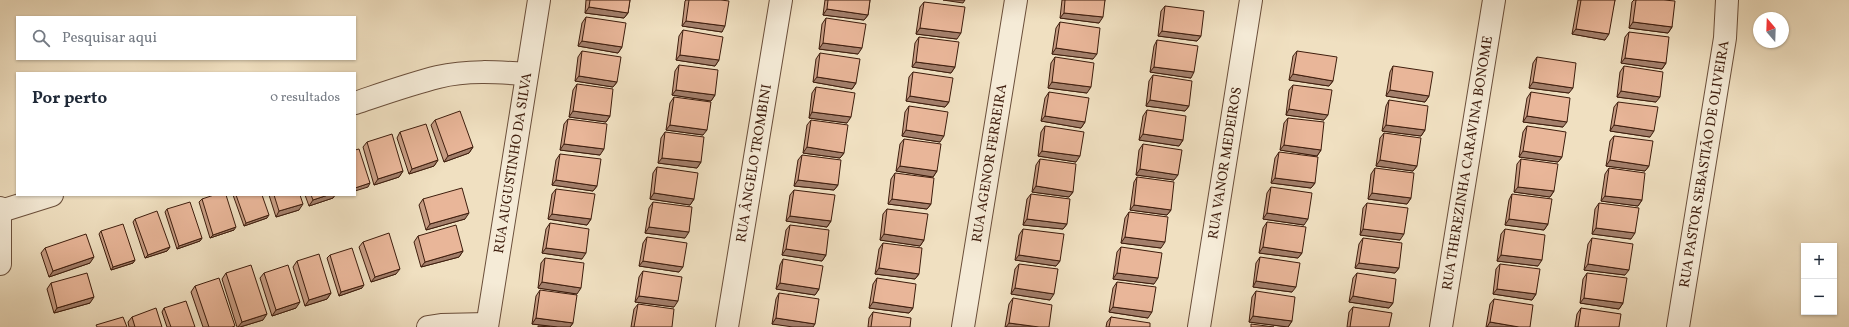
<!DOCTYPE html>
<html lang="pt">
<head>
<meta charset="utf-8">
<style>
	body { margin:0; font-family:Vollkorn,serif; background:#f6f6f7; color:#1f2937 }
	.controls { position:absolute; right:12px; bottom:12px; display:grid; overflow:hidden; border-radius:0px; box-shadow:0 1px 3px #0004 }
	.controls button { width:36px; height:36px; display:grid; place-items:center; padding:0; border:0; border-bottom:1px solid #e0e1e3; background:#fff; color:#1f2937; font:20px sans-serif }
	.compass { position:absolute; left:1753px; top:12px; width:36px; height:36px; border-radius:50%; background:#fff; box-shadow:0 1px 3px #0004; rotate:341deg }
	.list { margin:0; padding:0; list-style:none }
	h2 { display:flex; justify-content:space-between; align-items:center; height:52px; margin:0; padding:0 16px; font-size:17px }
	h2 small { font-size:13px; font-weight:400; color:#747a83 }
	.icon { flex:none; width:22px; height:22px; fill:none; stroke:currentColor; stroke-width:2; stroke-linecap:round; stroke-linejoin:round }
	.map { position:relative; flex:none; width:1849px; height:327px; overflow:hidden }
	.search { position:absolute; background:#fff; box-shadow:0 1px 3px #0004; left:16px; top:16px; width:340px; height:44px; display:flex; align-items:center; gap:10px; box-sizing:border-box; padding:0 14px; border-radius:0px; color:#747a83; font-size:15px }
	.panel { position:absolute; background:#fff; box-shadow:0 1px 3px #0004; left:16px; top:72px; width:340px; height:124px; border-radius:0px }
	.map>svg:first-child { display:block }
	.lines { fill:none; stroke-linecap:round; stroke-linejoin:round }
	.minor-casing { stroke:#6a4e3a; stroke-width:24 }
	.minor { stroke:#f5ebd7; stroke-width:22 }
	.wall { fill:#c89d84; stroke:#3e1d0d }
	.shaded-wall { fill:#a37f6b; stroke:#3e1d0d }
	.building { fill:#e9b699; stroke:#3e1d0d }
	.labels { text-anchor:middle; dominant-baseline:central; stroke-width:4; stroke-linejoin:round; paint-order:stroke }
	.street-label { font-size:14px; fill:#3e1d0d; stroke:#f5ebd7 }
</style>
</head>
<body>
<div class="map">
<svg width="1849" height="327" viewBox="0 0 1849 327">
	<rect width="100%" height="100%" fill="#f0e0c1"/>
	<filter id="stains"><feTurbulence type="fractalNoise" baseFrequency=".005" numOctaves="4"/><feColorMatrix values="0 0 0 0 .2 0 0 0 0 .09 0 0 0 0 .02 0 0 0 .5 -.17"/></filter>
	<radialGradient id="worn" r=".72"><stop offset=".6" stop-color="#630" stop-opacity="0"/><stop offset="1" stop-color="#630" stop-opacity=".3"/></radialGradient>
	<g class="lines">
		<defs>
			<g id="minor">
				<path d="M355,103C382,94 410,84 438,77C467,70 497,72 527,74"/>
				<polyline points="0,208 0,264"/>
				<polyline points="1,211 52,195"/>
				<polyline points="428,327 441,325 487,324"/>
				<path id="s1" d="M487,327L539,0"/>
				<path id="s2" d="M727,327L781,0"/>
				<path id="s3" d="M963,327L1016,0"/>
				<path id="s4" d="M1199,327L1251,0"/>
				<path id="s5" d="M1441,327L1494,0"/>
				<path id="s6" d="M1678,327L1725,38L1727,0"/>
			</g>
		</defs>
		<use href="#minor" class="minor-casing"/>
		<use href="#minor" class="minor"/>
	</g>
	<g class="wall">
		<polygon points="586,0 630,0 628,13 624,18 585,13"/>
		<polygon points="686,0 721,0 722,32 682,26 685,1"/>
		<polygon points="825,0 870,0 868,15 864,20 823,15"/>
		<polygon points="1062,0 1105,0 1099,23 1060,18"/>
		<polygon points="1578,0 1615,0 1605,40 1572,34"/>
		<polygon points="1634,0 1664,0 1672,27 1668,33 1629,28 1632,2"/>
		<polygon points="924,2 957,39 916,34 920,7"/>
		<polygon points="1165,6 1201,36 1197,41 1158,36 1161,11"/>
		<polygon points="586,17 622,47 618,53 578,46 582,23"/>
		<polygon points="826,18 858,54 819,49 822,24"/>
		<polygon points="1060,22 1093,59 1052,54 1056,28"/>
		<polygon points="683,30 719,60 715,66 676,60 679,36"/>
		<polygon points="1629,32 1666,63 1662,69 1621,63 1625,37"/>
		<polygon points="919,37 955,67 951,73 912,67 915,43"/>
		<polygon points="1157,40 1191,78 1150,72 1154,46"/>
		<polygon points="582,51 617,82 613,87 575,81 578,57"/>
		<polygon points="1297,51 1333,81 1329,86 1289,80 1293,56"/>
		<polygon points="820,53 856,83 852,89 813,82 816,59"/>
		<polygon points="1055,57 1087,93 1048,88 1051,63"/>
		<polygon points="1537,57 1569,93 1529,88 1533,63"/>
		<polygon points="679,65 715,95 711,101 672,95 675,71"/>
		<polygon points="1393,66 1429,96 1425,102 1386,96 1390,72"/>
		<polygon points="1624,66 1656,102 1617,97 1620,72"/>
		<polygon points="913,72 949,102 945,107 906,101 909,77"/>
		<polygon points="1153,75 1189,106 1185,111 1146,106 1149,81"/>
		<polygon points="577,84 610,116 606,122 569,117 573,90"/>
		<polygon points="1293,85 1324,120 1286,115 1289,90"/>
		<polygon points="816,87 847,123 809,118 812,93"/>
		<polygon points="1049,92 1085,122 1081,128 1041,121 1045,98"/>
		<polygon points="1531,92 1563,127 1523,122 1527,98"/>
		<polygon points="674,97 703,135 666,130 670,103"/>
		<polygon points="1389,100 1425,130 1421,136 1382,131 1386,106"/>
		<polygon points="1618,102 1650,137 1610,131 1614,107"/>
		<polygon points="909,106 940,142 902,136 905,112"/>
		<polygon points="1147,110 1183,140 1179,146 1139,140 1143,116"/>
		<polygon points="1288,118 1321,150 1317,156 1280,150 1284,123"/>
		<polygon points="568,119 600,155 560,150 564,124"/>
		<polygon points="435,120 473,147 469,153 444,162 431,125"/>
		<polygon points="811,120 844,153 840,158 803,153 807,125"/>
		<polygon points="1045,126 1076,162 1038,156 1041,132"/>
		<polygon points="1527,126 1562,157 1558,162 1519,157 1523,132"/>
		<polygon points="400,132 438,160 434,166 409,174 397,138"/>
		<polygon points="665,132 701,162 697,168 658,163 661,138"/>
		<polygon points="1384,133 1417,166 1413,171 1376,166 1380,138"/>
		<polygon points="1614,136 1649,166 1645,171 1606,166 1610,141"/>
		<polygon points="904,139 937,171 933,177 896,171 900,144"/>
		<polygon points="367,142 403,171 399,177 374,185 363,147"/>
		<polygon points="1143,144 1174,180 1136,175 1139,150"/>
		<polygon points="1279,152 1315,183 1311,188 1271,183 1275,158"/>
		<polygon points="560,154 597,186 593,191 552,185 556,160"/>
		<polygon points="802,155 838,185 834,190 794,186 798,160"/>
		<polygon points="1040,159 1073,192 1069,197 1032,192 1036,165"/>
		<polygon points="1521,159 1554,191 1550,197 1514,192 1517,164"/>
		<polygon points="657,167 694,199 690,205 650,199 653,173"/>
		<polygon points="1375,168 1411,198 1407,204 1368,199 1371,174"/>
		<polygon points="1609,168 1642,200 1638,206 1601,201 1605,174"/>
		<polygon points="895,173 931,204 927,209 888,204 891,179"/>
		<polygon points="1137,177 1171,210 1167,215 1130,210 1134,182"/>
		<polygon points="1271,187 1304,225 1263,219 1267,193"/>
		<polygon points="556,189 591,219 587,225 548,219 552,194"/>
		<polygon points="794,190 831,221 827,227 786,221 790,195"/>
		<polygon points="1031,194 1067,224 1063,229 1023,225 1027,199"/>
		<polygon points="1512,194 1548,224 1544,230 1505,225 1509,200"/>
		<polygon points="233,195 262,195 267,218 244,226"/>
		<polygon points="269,195 300,195 299,210 276,217"/>
		<polygon points="305,195 335,195 333,198 309,206"/>
		<polygon points="202,199 234,230 210,238 199,202"/>
		<polygon points="423,199 465,219 426,230 419,205"/>
		<polygon points="653,202 685,238 645,233 649,208"/>
		<polygon points="1367,203 1400,240 1360,235 1363,208"/>
		<polygon points="1599,203 1631,239 1592,234 1595,209"/>
		<polygon points="167,209 202,238 200,241 177,249 165,212"/>
		<polygon points="887,209 924,240 920,246 880,240 883,214"/>
		<polygon points="1129,212 1161,248 1121,243 1125,218"/>
		<polygon points="135,219 170,247 167,251 145,258 133,222"/>
		<polygon points="1267,222 1302,253 1298,258 1259,253 1263,228"/>
		<polygon points="550,223 582,259 542,253 546,229"/>
		<polygon points="790,225 826,255 822,261 782,255 786,230"/>
		<polygon points="1023,229 1060,261 1056,266 1015,260 1019,235"/>
		<polygon points="1505,229 1538,266 1497,261 1501,234"/>
		<polygon points="101,231 135,260 133,263 111,270 99,234"/>
		<polygon points="418,236 463,251 459,257 421,267 414,242"/>
		<polygon points="647,237 679,272 639,266 643,243"/>
		<polygon points="1363,238 1399,268 1395,273 1355,268 1359,244"/>
		<polygon points="1592,238 1625,275 1584,270 1588,244"/>
		<polygon points="363,242 396,274 371,282 359,247"/>
		<polygon points="883,243 919,274 915,279 875,274 879,249"/>
		<polygon points="1121,247 1154,284 1113,279 1117,252"/>
		<polygon points="45,248 90,263 49,277 41,253"/>
		<polygon points="330,255 362,288 339,296 327,258"/>
		<polygon points="1260,257 1292,292 1253,287 1256,263"/>
		<polygon points="545,258 577,294 538,288 541,263"/>
		<polygon points="783,259 819,289 815,295 776,289 780,265"/>
		<polygon points="297,261 331,293 327,299 305,306 293,267"/>
		<polygon points="1019,264 1050,300 1011,294 1015,269"/>
		<polygon points="1500,264 1536,294 1532,300 1493,294 1496,269"/>
		<polygon points="643,271 674,307 635,302 639,277"/>
		<polygon points="226,273 263,320 240,327 237,327 222,279"/>
		<polygon points="264,273 296,308 272,316 260,278"/>
		<polygon points="1357,273 1393,303 1389,308 1349,302 1353,278"/>
		<polygon points="1587,273 1623,303 1619,309 1580,303 1583,279"/>
		<polygon points="877,278 913,308 909,313 869,308 873,284"/>
		<polygon points="1117,282 1148,318 1109,312 1113,288"/>
		<polygon points="51,283 90,303 54,313 47,289"/>
		<polygon points="195,286 234,327 203,327 191,292"/>
		<polygon points="540,290 573,323 570,327 558,327 532,324 536,296"/>
		<polygon points="1256,291 1292,321 1288,327 1249,322 1252,297"/>
		<polygon points="779,293 813,327 772,324 776,299"/>
		<polygon points="1013,298 1049,327 1005,327 1009,304"/>
		<polygon points="1494,299 1530,327 1486,327 1490,304"/>
		<polygon points="638,304 672,327 631,327 634,309"/>
		<polygon points="1353,307 1389,327 1347,327 1349,312"/>
		<polygon points="164,308 195,327 167,327 162,312"/>
		<polygon points="1581,308 1619,327 1575,327 1577,314"/>
		<polygon points="873,312 910,327 868,327 869,318"/>
		<polygon points="132,317 162,327 129,327 128,322"/>
		<polygon points="1111,317 1150,327 1106,327 1107,322"/>
	</g>
	<g class="shaded-wall">
		<polygon points="943,0 965,0 963,3"/>
		<polygon points="589,7 628,13 624,18 585,13"/>
		<polygon points="827,9 868,15 864,20 823,15"/>
		<polygon points="1064,13 1103,17 1099,23 1060,18"/>
		<polygon points="686,21 725,26 722,32 682,26"/>
		<polygon points="1633,22 1672,27 1668,33 1629,28"/>
		<polygon points="920,28 961,33 957,39 916,34"/>
		<polygon points="1576,29 1609,34 1605,40 1572,34"/>
		<polygon points="1162,31 1201,36 1197,41 1158,36"/>
		<polygon points="582,41 622,47 618,53 578,46"/>
		<polygon points="823,43 862,48 858,54 819,49"/>
		<polygon points="1056,48 1097,54 1093,59 1052,54"/>
		<polygon points="680,55 719,60 715,66 676,60"/>
		<polygon points="1625,58 1666,63 1662,69 1621,63"/>
		<polygon points="916,62 955,67 951,73 912,67"/>
		<polygon points="1154,67 1194,72 1191,78 1150,72"/>
		<polygon points="1293,74 1333,81 1329,86 1289,80"/>
		<polygon points="579,76 617,82 613,87 575,81"/>
		<polygon points="817,77 856,83 852,89 813,82"/>
		<polygon points="1052,82 1091,87 1087,93 1048,88"/>
		<polygon points="1533,82 1573,88 1569,93 1529,88"/>
		<polygon points="676,90 715,95 711,101 672,95"/>
		<polygon points="1390,90 1429,96 1425,102 1386,96"/>
		<polygon points="1621,91 1660,97 1656,102 1617,97"/>
		<polygon points="910,96 949,102 945,107 906,101"/>
		<polygon points="1150,100 1189,106 1185,111 1146,106"/>
		<polygon points="1289,109 1328,115 1324,120 1286,115"/>
		<polygon points="573,111 610,116 606,122 569,117"/>
		<polygon points="812,112 851,117 847,123 809,118"/>
		<polygon points="1045,116 1085,122 1081,128 1041,121"/>
		<polygon points="1527,116 1567,122 1563,127 1523,122"/>
		<polygon points="670,125 707,130 703,135 666,130"/>
		<polygon points="1386,125 1425,130 1421,136 1382,131"/>
		<polygon points="1614,125 1654,131 1650,137 1610,131"/>
		<polygon points="906,130 944,136 940,142 902,136"/>
		<polygon points="1143,134 1183,140 1179,146 1139,140"/>
		<polygon points="564,144 604,149 600,155 560,150"/>
		<polygon points="1284,145 1321,150 1317,156 1280,150"/>
		<polygon points="473,147 469,153 444,162 448,156"/>
		<polygon points="807,147 844,153 840,158 803,153"/>
		<polygon points="1042,151 1080,156 1076,162 1038,156"/>
		<polygon points="1523,151 1562,157 1558,162 1519,157"/>
		<polygon points="662,158 701,162 697,168 658,163"/>
		<polygon points="438,160 434,166 409,174 412,169"/>
		<polygon points="1380,160 1417,166 1413,171 1376,166"/>
		<polygon points="1610,160 1649,166 1645,171 1606,166"/>
		<polygon points="900,166 937,171 933,177 896,171"/>
		<polygon points="1140,169 1178,175 1174,180 1136,175"/>
		<polygon points="403,171 399,177 374,185 378,179"/>
		<polygon points="1275,178 1315,183 1311,188 1271,183"/>
		<polygon points="556,180 597,186 593,191 552,185"/>
		<polygon points="798,180 838,185 834,190 794,186"/>
		<polygon points="370,183 368,187 355,191 355,188"/>
		<polygon points="1036,186 1073,192 1069,197 1032,192"/>
		<polygon points="1518,187 1554,191 1550,197 1514,192"/>
		<polygon points="654,193 694,199 690,205 650,199"/>
		<polygon points="1372,193 1411,198 1407,204 1368,199"/>
		<polygon points="328,195 335,195 333,198 309,206 313,200"/>
		<polygon points="1605,196 1642,200 1638,206 1601,201"/>
		<polygon points="892,199 931,204 927,209 888,204"/>
		<polygon points="303,204 299,210 276,217 279,211"/>
		<polygon points="1134,205 1171,210 1167,215 1130,210"/>
		<polygon points="469,213 465,219 426,230 430,224"/>
		<polygon points="1267,213 1308,219 1304,225 1263,219"/>
		<polygon points="552,214 591,219 587,225 548,219"/>
		<polygon points="269,215 267,218 244,226 246,223"/>
		<polygon points="790,216 831,221 827,227 786,221"/>
		<polygon points="1027,219 1067,224 1063,229 1023,225"/>
		<polygon points="1509,219 1548,224 1544,230 1505,225"/>
		<polygon points="236,227 234,230 210,238 213,235"/>
		<polygon points="649,227 689,232 685,238 645,233"/>
		<polygon points="1596,228 1635,233 1631,239 1592,234"/>
		<polygon points="1363,229 1404,234 1400,240 1360,235"/>
		<polygon points="884,234 924,240 920,246 880,240"/>
		<polygon points="1125,237 1165,242 1161,248 1121,243"/>
		<polygon points="202,238 200,241 177,249 179,246"/>
		<polygon points="170,247 167,251 145,258 148,255"/>
		<polygon points="1263,247 1302,253 1298,258 1259,253"/>
		<polygon points="546,248 586,253 582,259 542,253"/>
		<polygon points="786,249 826,255 822,261 782,255"/>
		<polygon points="463,251 459,257 421,267 425,262"/>
		<polygon points="1019,255 1060,261 1056,266 1015,260"/>
		<polygon points="1501,255 1542,260 1538,266 1497,261"/>
		<polygon points="94,257 90,263 49,277 53,271"/>
		<polygon points="135,260 133,263 111,270 113,267"/>
		<polygon points="643,261 683,267 679,272 639,266"/>
		<polygon points="1359,263 1399,268 1395,273 1355,268"/>
		<polygon points="1588,264 1629,270 1625,275 1584,270"/>
		<polygon points="879,268 919,274 915,279 875,274"/>
		<polygon points="400,269 396,274 371,282 375,277"/>
		<polygon points="1117,273 1158,278 1154,284 1113,279"/>
		<polygon points="1256,281 1296,287 1292,292 1253,287"/>
		<polygon points="542,282 581,288 577,294 538,288"/>
		<polygon points="780,283 819,289 815,295 776,289"/>
		<polygon points="364,285 362,288 339,296 341,292"/>
		<polygon points="1015,288 1054,294 1050,300 1011,294"/>
		<polygon points="1497,289 1536,294 1532,300 1493,294"/>
		<polygon points="331,293 327,299 305,306 309,300"/>
		<polygon points="639,296 678,301 674,307 635,302"/>
		<polygon points="1353,296 1393,303 1389,308 1349,302"/>
		<polygon points="94,297 90,303 54,313 57,308"/>
		<polygon points="1584,298 1623,303 1619,309 1580,303"/>
		<polygon points="300,302 296,308 272,316 276,310"/>
		<polygon points="873,302 913,308 909,313 869,308"/>
		<polygon points="1113,307 1152,312 1148,318 1109,312"/>
		<polygon points="267,314 263,320 240,327 238,327 242,322"/>
		<polygon points="1253,316 1292,321 1288,327 1249,322"/>
		<polygon points="536,318 573,323 570,327 558,327 532,324"/>
		<polygon points="776,318 815,324 813,327 793,327 772,324"/>
		<polygon points="1490,322 1519,327 1487,327"/>
		<polygon points="1009,323 1039,327 1006,327"/>
	</g>
	<g class="building">
		<polygon points="590,0 630,0 628,13 589,7"/>
		<polygon points="689,0 721,0 729,1 725,26 686,21"/>
		<polygon points="828,0 870,0 868,15 827,9"/>
		<polygon points="1065,0 1105,0 1103,17 1064,13"/>
		<polygon points="1581,0 1615,0 1609,34 1576,29"/>
		<polygon points="1636,0 1664,0 1675,1 1672,27 1633,22"/>
		<polygon points="924,2 965,7 961,33 920,28"/>
		<polygon points="1165,6 1204,11 1201,36 1162,31"/>
		<polygon points="586,17 626,23 622,47 582,41"/>
		<polygon points="826,18 866,24 862,48 823,43"/>
		<polygon points="1060,22 1100,28 1097,54 1056,48"/>
		<polygon points="683,30 723,37 719,60 680,55"/>
		<polygon points="1629,32 1669,37 1666,63 1625,58"/>
		<polygon points="919,37 959,42 955,67 916,62"/>
		<polygon points="1157,40 1198,46 1194,72 1154,67"/>
		<polygon points="582,51 621,57 617,82 579,76"/>
		<polygon points="1297,51 1337,57 1333,81 1293,74"/>
		<polygon points="820,53 860,59 856,83 817,77"/>
		<polygon points="1055,57 1094,63 1091,87 1052,82"/>
		<polygon points="1537,57 1576,63 1573,88 1533,82"/>
		<polygon points="679,65 718,70 715,95 676,90"/>
		<polygon points="1393,66 1433,72 1429,96 1390,90"/>
		<polygon points="1624,66 1663,72 1660,97 1621,91"/>
		<polygon points="913,72 953,78 949,102 910,96"/>
		<polygon points="1153,75 1192,81 1189,106 1150,100"/>
		<polygon points="577,84 613,89 610,116 573,111"/>
		<polygon points="1293,85 1332,90 1328,115 1289,109"/>
		<polygon points="816,87 855,93 851,117 812,112"/>
		<polygon points="1049,92 1089,98 1085,122 1045,116"/>
		<polygon points="1531,92 1570,98 1567,122 1527,116"/>
		<polygon points="674,97 711,102 707,130 670,125"/>
		<polygon points="1389,100 1428,106 1425,130 1386,125"/>
		<polygon points="1618,102 1658,107 1654,131 1614,125"/>
		<polygon points="909,106 948,112 944,136 906,130"/>
		<polygon points="1147,110 1186,116 1183,140 1143,134"/>
		<polygon points="460,111 473,147 448,156 435,120"/>
		<polygon points="1288,118 1324,122 1321,150 1284,145"/>
		<polygon points="568,119 607,124 604,149 564,144"/>
		<polygon points="811,120 848,125 844,153 807,147"/>
		<polygon points="426,124 438,160 412,169 400,132"/>
		<polygon points="1045,126 1084,132 1080,156 1042,151"/>
		<polygon points="1527,126 1566,132 1562,157 1523,151"/>
		<polygon points="665,132 704,137 701,162 662,158"/>
		<polygon points="1384,133 1421,138 1417,166 1380,160"/>
		<polygon points="392,134 403,171 378,179 367,142"/>
		<polygon points="1614,136 1653,141 1649,166 1610,160"/>
		<polygon points="904,139 941,144 937,171 900,166"/>
		<polygon points="1143,144 1182,150 1178,175 1140,169"/>
		<polygon points="359,149 370,183 355,188 355,150"/>
		<polygon points="1279,152 1318,157 1315,183 1275,178"/>
		<polygon points="560,154 601,159 597,186 556,180"/>
		<polygon points="802,155 841,160 838,185 798,180"/>
		<polygon points="1040,159 1076,164 1073,192 1036,186"/>
		<polygon points="1521,159 1558,164 1554,191 1518,187"/>
		<polygon points="657,167 698,173 694,199 654,193"/>
		<polygon points="1375,168 1414,173 1411,198 1372,193"/>
		<polygon points="1609,168 1645,173 1642,200 1605,196"/>
		<polygon points="895,173 934,178 931,204 892,199"/>
		<polygon points="1137,177 1174,182 1171,210 1134,205"/>
		<polygon points="1271,187 1312,193 1308,219 1267,213"/>
		<polygon points="462,188 469,213 430,224 423,199"/>
		<polygon points="556,189 595,194 591,219 552,214"/>
		<polygon points="794,190 835,195 831,221 790,216"/>
		<polygon points="1031,194 1070,199 1067,224 1027,219"/>
		<polygon points="1512,194 1552,199 1548,224 1509,219"/>
		<polygon points="214,195 226,195 236,227 213,235 202,199"/>
		<polygon points="236,195 262,195 269,215 246,223"/>
		<polygon points="274,195 300,195 303,204 279,211"/>
		<polygon points="311,195 328,195 313,200"/>
		<polygon points="190,202 202,238 179,246 167,209"/>
		<polygon points="653,202 692,207 689,232 649,227"/>
		<polygon points="1367,203 1408,208 1404,234 1363,229"/>
		<polygon points="1599,203 1639,208 1635,233 1596,228"/>
		<polygon points="887,209 928,214 924,240 884,234"/>
		<polygon points="157,211 170,247 148,255 135,219"/>
		<polygon points="1129,212 1168,217 1165,242 1125,237"/>
		<polygon points="1267,222 1306,227 1302,253 1263,247"/>
		<polygon points="550,223 589,229 586,253 546,248"/>
		<polygon points="123,224 135,260 113,267 101,231"/>
		<polygon points="456,225 463,251 425,262 418,236"/>
		<polygon points="790,225 829,230 826,255 786,249"/>
		<polygon points="1023,229 1064,234 1060,261 1019,255"/>
		<polygon points="1505,229 1545,235 1542,260 1501,255"/>
		<polygon points="389,233 400,269 375,277 363,242"/>
		<polygon points="86,234 94,257 53,271 45,248"/>
		<polygon points="647,237 687,243 683,267 643,261"/>
		<polygon points="1363,238 1402,243 1399,268 1359,263"/>
		<polygon points="1592,238 1633,244 1629,270 1588,264"/>
		<polygon points="883,243 922,248 919,274 879,268"/>
		<polygon points="1121,247 1162,253 1158,278 1117,273"/>
		<polygon points="352,248 364,285 341,292 330,255"/>
		<polygon points="319,254 331,293 309,300 297,261"/>
		<polygon points="1260,257 1300,263 1296,287 1256,281"/>
		<polygon points="545,258 584,263 581,288 542,282"/>
		<polygon points="783,259 823,266 819,289 780,283"/>
		<polygon points="1019,264 1058,269 1054,294 1015,288"/>
		<polygon points="1500,264 1540,269 1536,294 1497,289"/>
		<polygon points="251,265 267,314 242,322 226,273"/>
		<polygon points="288,265 300,302 276,310 264,273"/>
		<polygon points="643,271 682,277 678,301 639,296"/>
		<polygon points="87,273 94,297 57,308 51,283"/>
		<polygon points="1357,273 1396,279 1393,303 1353,296"/>
		<polygon points="1587,273 1627,278 1623,303 1584,298"/>
		<polygon points="219,278 235,326 232,327 209,327 195,286"/>
		<polygon points="877,278 916,284 913,308 873,302"/>
		<polygon points="1117,282 1156,287 1152,312 1113,307"/>
		<polygon points="540,290 577,295 573,323 536,318"/>
		<polygon points="1256,291 1295,297 1292,321 1253,316"/>
		<polygon points="779,293 819,299 815,324 776,318"/>
		<polygon points="1013,298 1052,305 1049,327 1039,327 1009,323"/>
		<polygon points="1494,299 1533,305 1530,327 1519,327 1490,322"/>
		<polygon points="186,301 195,327 171,327 164,308"/>
		<polygon points="638,304 674,309 672,327 634,327"/>
		<polygon points="1353,307 1392,313 1389,327 1350,327"/>
		<polygon points="156,308 162,327 135,327 132,317"/>
		<polygon points="1581,308 1621,314 1619,327 1578,327"/>
		<polygon points="873,312 911,318 910,327 871,327"/>
		<polygon points="123,317 127,327 97,327 96,325"/>
		<polygon points="1111,317 1150,323 1150,327 1109,327"/>
		<polygon points="1251,324 1274,327 1251,327"/>
		<polygon points="538,326 550,327 538,327"/>
	</g>
	<g class="labels">
		<g class="street-label">
			<text stroke="none"><textPath href="#s1" startOffset="166">RUA AUGUSTINHO DA SILVA</textPath></text>
			<text stroke="none"><textPath href="#s2" startOffset="166">RUA ÂNGELO TROMBINI</textPath></text>
			<text stroke="none"><textPath href="#s3" startOffset="166">RUA AGENOR FERREIRA</textPath></text>
			<text stroke="none"><textPath href="#s4" startOffset="166">RUA VANOR MEDEIROS</textPath></text>
			<text stroke="none"><textPath href="#s5" startOffset="166">RUA THEREZINHA CARAVINA BONOME</textPath></text>
			<text stroke="none"><textPath href="#s6" startOffset="165">RUA PASTOR SEBASTIÃO DE OLIVEIRA</textPath></text>
		</g>
	</g>
	<rect width="100%" height="100%" filter="url(#stains)"/>
	<rect width="100%" height="100%" fill="url(#worn)"/>
</svg>
<div class="controls">
<button>+</button>
<button>−</button>
</div>
<svg class="compass" viewBox="-18 -18 36 36"><path d="M0-13l5 13h-10z" fill="#e53935"/><path d="M0 13l5-13h-10z" fill="#747a83"/></svg>
<div class="search"><svg class="icon" aria-label="search" viewBox="0 0 24 24"><circle cx="10" cy="10" r="6"/><path d="M15 15l6 6"/></svg>Pesquisar aqui</div>
<section class="panel">
<h2>Por perto<small>0 resultados</small></h2>
<ul class="list">
</ul>
</section>
</div>
</body>
</html>
